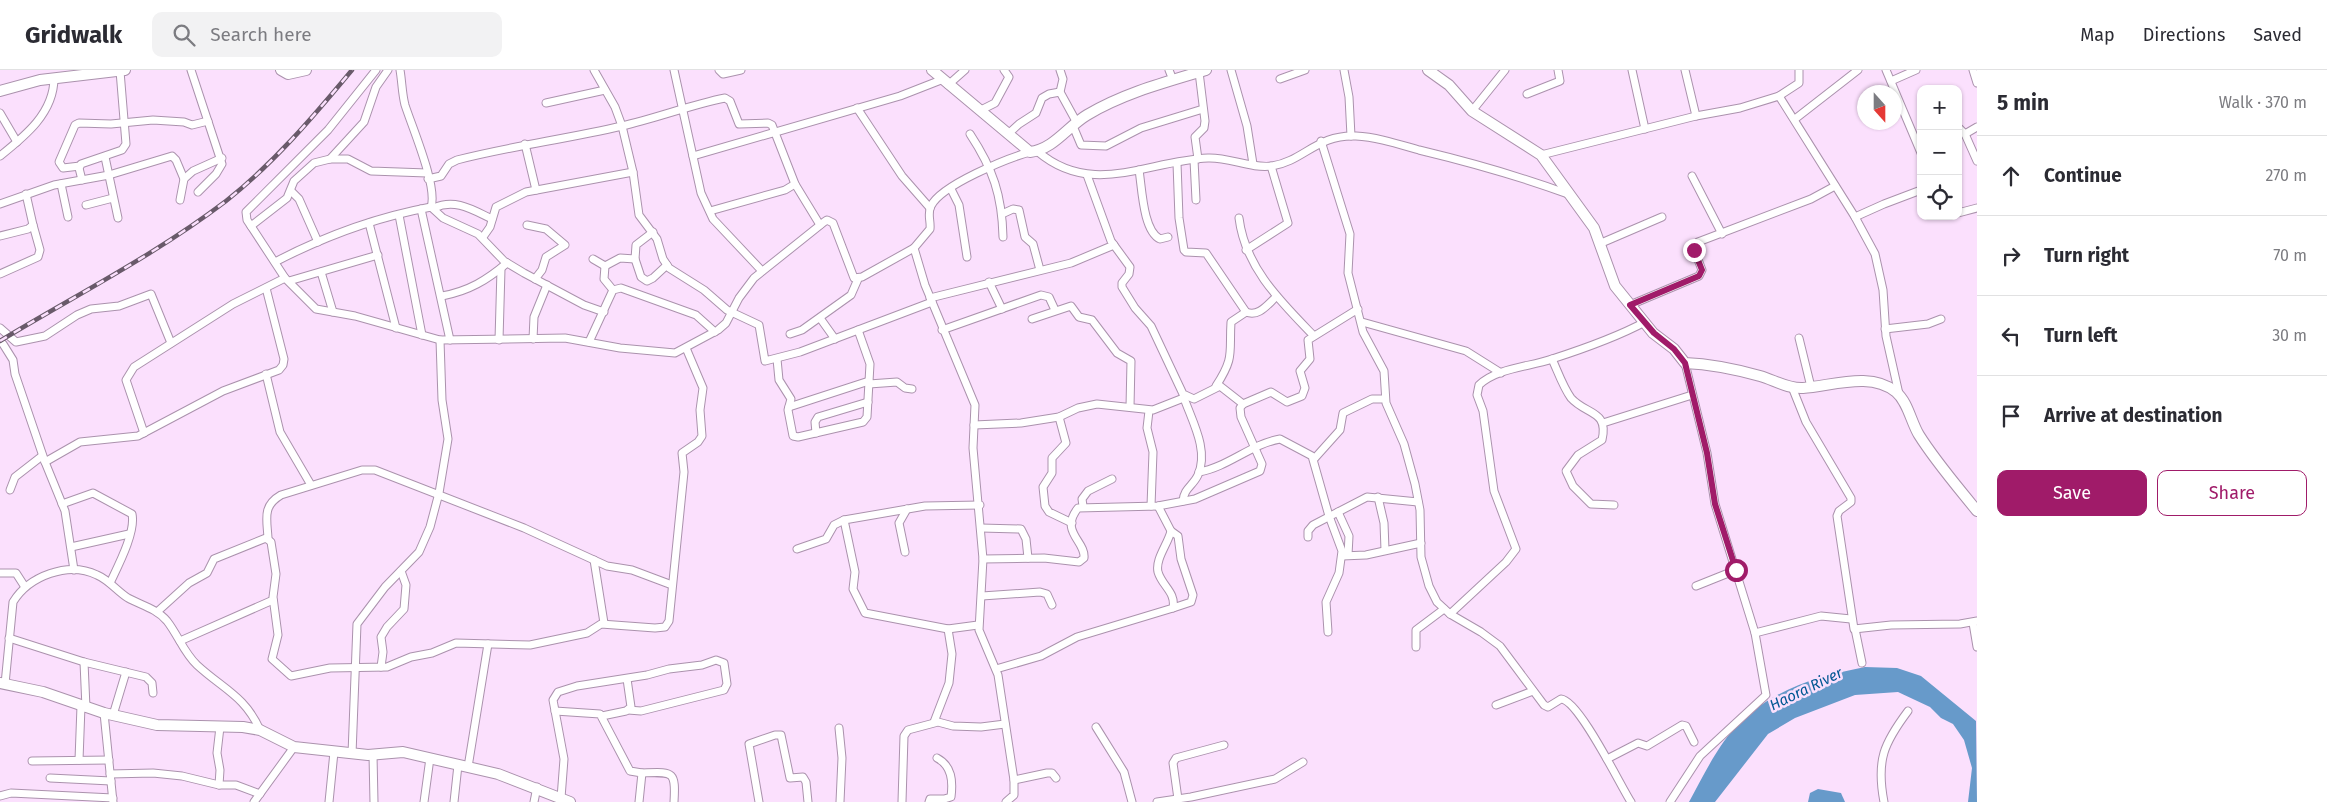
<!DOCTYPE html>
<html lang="en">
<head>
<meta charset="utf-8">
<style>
	body { margin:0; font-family:"Fira Sans",sans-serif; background:#f2f2f3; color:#2b2b33 }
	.controls { position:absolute; right:15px; top:15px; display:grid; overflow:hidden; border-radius:10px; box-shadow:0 1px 4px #0004 }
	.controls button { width:45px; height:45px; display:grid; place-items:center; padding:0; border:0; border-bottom:1px solid #e1e1e2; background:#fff; color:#2b2b33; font:25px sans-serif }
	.compass { position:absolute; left:1857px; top:15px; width:45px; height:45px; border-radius:50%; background:#fff; box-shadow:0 1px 4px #0004; rotate:159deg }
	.stop { position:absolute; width:15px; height:15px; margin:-11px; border:4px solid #a01b69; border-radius:50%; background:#fff }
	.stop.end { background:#a01b69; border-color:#fff; box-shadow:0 1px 5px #0008 }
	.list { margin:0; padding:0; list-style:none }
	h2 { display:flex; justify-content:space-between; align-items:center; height:65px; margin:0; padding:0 20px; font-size:21px }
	h2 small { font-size:16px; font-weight:400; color:#7c7c81 }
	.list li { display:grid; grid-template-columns:32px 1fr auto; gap:15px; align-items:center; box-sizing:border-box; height:80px; padding:0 20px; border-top:1px solid #e1e1e2 }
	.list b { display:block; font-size:19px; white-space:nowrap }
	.list em { font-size:16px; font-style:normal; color:#7c7c81 }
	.actions { display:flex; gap:10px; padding:15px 20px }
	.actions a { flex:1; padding:11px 0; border:1px solid #a01b69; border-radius:10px; text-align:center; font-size:18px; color:#a01b69 }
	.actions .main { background:#a01b69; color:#fff }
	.icon { flex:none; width:28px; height:28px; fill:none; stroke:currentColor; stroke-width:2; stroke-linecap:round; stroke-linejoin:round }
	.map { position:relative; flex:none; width:1977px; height:732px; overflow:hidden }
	header { display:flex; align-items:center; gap:30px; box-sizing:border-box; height:70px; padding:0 25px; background:#fff; border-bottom:1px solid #e1e1e2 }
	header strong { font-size:24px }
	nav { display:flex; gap:28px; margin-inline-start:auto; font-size:18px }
	.search { width:350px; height:45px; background:#f2f2f3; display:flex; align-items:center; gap:12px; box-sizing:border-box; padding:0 18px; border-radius:10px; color:#7c7c81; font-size:19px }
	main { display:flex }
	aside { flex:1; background:#fff }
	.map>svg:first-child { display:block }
	.water { fill:#679aca }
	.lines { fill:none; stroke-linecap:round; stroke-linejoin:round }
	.street-casing { stroke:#ab92ad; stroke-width:9 }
	.secondary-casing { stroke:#ab92ad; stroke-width:12 }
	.street { stroke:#fff; stroke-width:7 }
	.secondary { stroke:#fff; stroke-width:10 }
	.rail-casing { stroke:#695a6a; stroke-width:4.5 }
	.rail { stroke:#fbe0fd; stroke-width:2.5; stroke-dasharray:8; stroke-linecap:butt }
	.route { stroke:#a01b69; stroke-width:6 }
	.labels { text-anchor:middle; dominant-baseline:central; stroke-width:5; stroke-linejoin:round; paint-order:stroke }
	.water-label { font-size:15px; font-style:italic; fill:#015793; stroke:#fbe0fd }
</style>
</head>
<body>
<header>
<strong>Gridwalk</strong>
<div class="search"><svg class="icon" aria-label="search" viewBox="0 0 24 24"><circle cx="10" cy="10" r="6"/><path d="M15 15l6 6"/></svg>Search here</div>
<nav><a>Map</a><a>Directions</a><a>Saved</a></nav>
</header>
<main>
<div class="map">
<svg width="1977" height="732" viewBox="0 0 1977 732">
	<rect width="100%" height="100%" fill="#fbe0fd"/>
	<g class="water">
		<path d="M1865,597L1897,598L1921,606L1976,651L1977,732H1968L1972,698L1964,670L1953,654L1941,648L1930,637L1898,622L1855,625L1795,648L1768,664L1715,732H1689C1701,710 1716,679 1733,660C1769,620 1814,607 1865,597Z"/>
		<polygon points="1818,719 1841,723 1845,732 1808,732 1810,723"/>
	</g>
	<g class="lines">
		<defs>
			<g id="street">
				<polyline points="191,0 222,94 216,104 198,122"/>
				<polyline points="376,0 328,60 246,142 247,150 285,208 316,239 355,246 440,270 565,268 620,278 675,283 718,260 726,253 739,228 754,208 824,152 827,150 833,153 854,208 862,207 914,178"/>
				<path d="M400,0C402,11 402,24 405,35C412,57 438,117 431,137"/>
				<polyline points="594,0 615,37 622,56 633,102 639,145 657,169 663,189 669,198 704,220 727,240 759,255 765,291 800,282 932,232"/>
				<polyline points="674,0 701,123 713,149 762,201"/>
				<polyline points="719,0 723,4 741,0"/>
				<polyline points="1060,0 1063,9 1060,22 1077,53"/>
				<polyline points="1169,0 1173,10"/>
				<polyline points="1231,0 1247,56 1253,94"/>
				<polyline points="1344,0 1349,27 1351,66"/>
				<polyline points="1632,0 1645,59"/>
				<polyline points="1685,0 1696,46"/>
				<polyline points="1886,0 1921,83"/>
				<polyline points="1973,0 1977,13"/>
				<polyline points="1280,9 1305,0"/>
				<polyline points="1891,11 1916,0"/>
				<polyline points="948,15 965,0"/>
				<polyline points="1527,24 1560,11 1558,0"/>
				<polyline points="1779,26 1799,13 1799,0"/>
				<polyline points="546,33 605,20"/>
				<polyline points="857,38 902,106 930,138"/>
				<polyline points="981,40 995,33 1009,7 1004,0"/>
				<polyline points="1472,41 1505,0"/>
				<polyline points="0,43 17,72"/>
				<polyline points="1795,49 1858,0"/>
				<polyline points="1073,56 1081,75 1106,76 1141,58 1203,39"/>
				<polyline points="1958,57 1965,64 1977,91"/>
				<path d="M970,64C993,99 1002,125 1003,167"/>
				<polyline points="1008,64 1019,54 1036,43 1042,28 1049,24 1060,22"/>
				<polyline points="1965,64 1977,57"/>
				<path d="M1321,71L1350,164L1348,203L1363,262L1384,301L1386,333L1404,374L1415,414L1420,440L1421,487L1429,516L1437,532L1450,544L1481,562L1500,576L1544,635L1548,637L1561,629C1579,630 1620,715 1631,732"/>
				<polyline points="525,74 536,120"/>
				<path d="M1037,81C1092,128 1146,91 1208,88C1229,87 1251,99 1272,96C1304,91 1317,64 1356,66C1377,67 1398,74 1419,80C1469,92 1519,106 1568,124"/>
				<polyline points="1541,85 1696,46 1740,38 1779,26 1855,147 1875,184 1883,220 1886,266 1899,324"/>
				<path d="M0,86C25,66 54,43 54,8"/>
				<polyline points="693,86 900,26 941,10"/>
				<polyline points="105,87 118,148"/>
				<polyline points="330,89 364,52 376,17 388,0"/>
				<polyline points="1198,89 1195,67 1204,58 1205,51 1199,2"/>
				<polyline points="1194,90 1196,130"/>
				<path d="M1177,93L1179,148L1184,180L1186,182L1206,183L1246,242C1259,247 1267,235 1276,227"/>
				<polyline points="80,96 63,98 59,92 75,55 79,53 111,54 153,50 184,52 192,55 208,51"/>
				<path d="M1139,100C1142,118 1143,161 1160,169L1168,167"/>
				<polyline points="1087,105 1111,171 1130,197 1129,204 1122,213 1122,217 1135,238 1151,256 1183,324 1194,329 1220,316 1243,334"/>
				<polyline points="1692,106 1722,164"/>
				<path d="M428,109L441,106L449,94L457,90C511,76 567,69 622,56C657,48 690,35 725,28L730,31L739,54L768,53L772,55L795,114L820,155"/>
				<polyline points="82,110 79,98 81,94 122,80 126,74 120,1"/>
				<polyline points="61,114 68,147"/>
				<polyline points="951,119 959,135 967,187"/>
				<polyline points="291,121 299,129 318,172"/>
				<polyline points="180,130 184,109 193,101 222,88"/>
				<polyline points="0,134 54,115 109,105 172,86 176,90 184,109"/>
				<polyline points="86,135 113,128"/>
				<path d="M434,138C455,128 473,140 492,149"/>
				<polyline points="421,139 450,270"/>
				<polyline points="710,141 785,120 795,114"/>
				<polyline points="1958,143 1977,138"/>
				<polyline points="1002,144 1013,139 1019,140 1025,167 1033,174 1040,200"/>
				<polyline points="399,145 422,265"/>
				<polyline points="1855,147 1884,134 1921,120"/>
				<path d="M1239,148C1245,197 1280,231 1313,265"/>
				<polyline points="369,153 396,258"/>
				<polyline points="527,155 546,159 565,175 546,187 542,200 535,209"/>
				<polyline points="251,156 287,128 294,111 314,93 330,89 348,89 371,101 427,103"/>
				<polyline points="0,166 28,159 33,155 26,124"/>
				<polyline points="483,167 490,157 496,137 526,122 633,102"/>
				<polyline points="1599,174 1662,147"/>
				<polyline points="1246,180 1288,153 1271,96"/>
				<polyline points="593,189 605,196 620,188 635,189 636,175 653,162"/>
				<polyline points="635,189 641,207 647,211 653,208 667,195"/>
				<path d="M275,192C323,167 377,147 431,137L443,148L478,164L504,191L524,203L584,235L604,242"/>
				<polyline points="605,196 604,209 613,220"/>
				<polyline points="321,202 333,242"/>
				<polyline points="0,204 38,187 40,180 33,155"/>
				<polyline points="289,211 378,185"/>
				<polyline points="989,212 1002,239"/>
				<path d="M442,226C469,221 487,210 507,193"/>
				<polyline points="930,228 1071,193 1114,175"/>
				<polyline points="1630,235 1699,206 1702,200 1694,179 1698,172 1811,129 1835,116"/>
				<polyline points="820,248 835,269"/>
				<polyline points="1032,249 1071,236 1079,247 1092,250 1117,283 1131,291 1130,337"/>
				<polyline points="1362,252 1466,281 1501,303"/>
				<polyline points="0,258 16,272 45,266 77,245 91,239 119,236 151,224 171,273"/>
				<polyline points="1885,259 1928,254 1941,249"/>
				<polyline points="942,260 1041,225 1049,227 1055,240"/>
				<polyline points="790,264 802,260 851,225 858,209"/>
				<polyline points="1799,268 1811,317"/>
				<polyline points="533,269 534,247 547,215"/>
				<polyline points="499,270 501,199"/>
				<polyline points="589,272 613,220 621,218 696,245 715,262"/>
				<polyline points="3,274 13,290 15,304 45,392 65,441 74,500"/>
				<polyline points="777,289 779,310 791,329 788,340 793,366 798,367 863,352 867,347 870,294 858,260"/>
				<path d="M1552,289C1558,302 1563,317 1571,328C1586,345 1609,340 1602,370L1578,385L1566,401L1573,416L1591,434L1614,435"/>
				<polyline points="1685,293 1707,383 1715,434 1755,563 1821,546 1851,549"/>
				<polyline points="266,304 280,362 311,415"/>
				<polyline points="869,314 897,312 905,318 912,319"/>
				<path d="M1216,316C1235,287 1229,283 1231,252L1246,242"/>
				<polyline points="1792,317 1806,352 1851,428 1851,432 1839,441 1837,446 1854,559 1891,555 1960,554 1977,551"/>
				<polyline points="789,337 869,311"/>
				<polyline points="1149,341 1147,358 1153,382 1151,436"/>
				<polyline points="1059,347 1066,373 1052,388 1052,403 1043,417 1045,436 1049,442 1072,453"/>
				<polyline points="1603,353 1692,325"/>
				<polyline points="974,355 1021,353 1059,347 1078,338 1097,334 1153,340 1186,327"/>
				<polyline points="144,363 126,310 134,297 233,234 285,208"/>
				<polyline points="816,363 815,352 818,347 868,332"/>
				<polyline points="1314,389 1340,360 1343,343 1372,329 1385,329"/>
				<polyline points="45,392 80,372 138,366 223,321 279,300 283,295 284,289 266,218"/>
				<path d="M1199,402C1228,397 1251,374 1280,369L1312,386L1329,446L1342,481L1339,503L1326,532L1328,562"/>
				<polyline points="10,420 15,407 42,386"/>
				<polyline points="1378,427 1384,453 1385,480"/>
				<path d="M1183,431C1184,418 1193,416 1198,405C1209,380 1192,351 1184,328"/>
				<path d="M62,434L93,423L132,444C136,462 118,496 110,513"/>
				<polyline points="1083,436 1082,429 1088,421 1112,409"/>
				<polyline points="1338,442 1349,466 1348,485"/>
				<polyline points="844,450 855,502 853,519 865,543 948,559 978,555"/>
				<polyline points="981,458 1021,459 1026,469 1028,488"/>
				<polyline points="1171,461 1178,466 1181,489 1193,525 1191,532 1173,538"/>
				<polyline points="1308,467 1308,461 1313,455 1367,427 1418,432"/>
				<path d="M268,468C267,449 262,436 281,425L362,400H375L524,458L607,496L632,500L672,515"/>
				<polyline points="71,477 129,464"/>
				<polyline points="797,479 826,469 834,455 844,450 925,436 980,435"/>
				<polyline points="905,482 899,453 907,439"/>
				<polyline points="1342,486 1366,485 1421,473"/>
				<path d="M983,489L1044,488L1079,492L1084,488C1086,471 1059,462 1078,438L1158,436L1195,429L1260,401L1262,394L1241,347L1240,338L1243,334L1271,322L1287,332L1302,326L1305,318L1300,301L1310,289L1308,270L1358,239"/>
				<polyline points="594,490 604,553"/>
				<polyline points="0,503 16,503 25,517"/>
				<polyline points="1696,516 1736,500"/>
				<polyline points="982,526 1040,522 1047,524 1052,535"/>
				<polyline points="157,542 189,513 207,503 214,489 266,468 271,472 276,504 273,527 278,565 272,589 291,606 330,598 387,597 411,587 432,583 456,573 530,575 587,563 601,554 655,558 665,557 669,551 684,402 682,383 698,372 702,366 700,340 703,318 686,278"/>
				<path d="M1450,544L1506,492L1516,479L1494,421L1483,341L1477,325L1479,315C1497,298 1529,297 1552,289C1583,279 1615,268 1645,252"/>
				<polyline points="1973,553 1977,577"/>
				<polyline points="1855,559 1862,593"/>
				<polyline points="9,568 84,592 146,607 152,613 153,623"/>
				<polyline points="180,571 273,530"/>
				<polyline points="1416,577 1416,560 1444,539"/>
				<polyline points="84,592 86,638"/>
				<polyline points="381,597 383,582 381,567 387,557 404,539 406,515 401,501"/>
				<path d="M996,599L1041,586L1077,567L1173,538C1176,522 1162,516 1158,502C1155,489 1168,474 1171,461L1158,436"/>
				<path d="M5,614L13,532C29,506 68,491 97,505C109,510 117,521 128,528C141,535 157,539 167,551C178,565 184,583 197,595C223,619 245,626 260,660"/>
				<polyline points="1496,635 1533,621"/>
				<polyline points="555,641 600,644 630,701 642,703 639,732"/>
				<polyline points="104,643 113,732"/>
				<polyline points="113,645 126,602"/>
				<polyline points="602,646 626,641 631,637 627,609"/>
				<polyline points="934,652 949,613 952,584 948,559"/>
				<polyline points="1096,657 1124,702 1132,732"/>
				<polyline points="839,658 842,688 840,732"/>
				<polyline points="352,684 357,554 385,517 419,482 430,457 439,423 448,369 442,330 440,270"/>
				<polyline points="373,685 374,732"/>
				<polyline points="1607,689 1638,673 1647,676 1682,655 1686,656 1694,672"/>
				<polyline points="79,690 81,636"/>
				<polyline points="32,691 109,690"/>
				<polyline points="468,697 488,574"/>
				<path d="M642,703C673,702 676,700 674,732"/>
				<polyline points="110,704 153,703 182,706 219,715 236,715 260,724"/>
				<polyline points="50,708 111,711"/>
				<polyline points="1014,710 1047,703 1052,703 1056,708"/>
				<polyline points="219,715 220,700 217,683 220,657"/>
				<polyline points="0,726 11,723 113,728"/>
				<polyline points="561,728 564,689 553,630 558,622 577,616 647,605 669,599 702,595 716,590 724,593 727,614 724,620 641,641 628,640"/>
				<polyline points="1178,729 1173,693 1176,688 1224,675"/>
				<polyline points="254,732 294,677"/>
				<polyline points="329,732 334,682"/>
				<polyline points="424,732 430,688"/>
				<polyline points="454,732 458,695"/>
				<polyline points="534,732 537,717"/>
				<polyline points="759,732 749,674 775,665 781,665 790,708 803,707 806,712 808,732"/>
				<polyline points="902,732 904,666 908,660 938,652 953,656 981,657 1005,654"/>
				<path d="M929,732L930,729H944L951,727C953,711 952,696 937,688"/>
				<path d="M1006,732L1014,725V710L998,605L979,560L983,489L973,378L975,335L925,215L914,178L930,159C931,151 927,144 931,136C941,115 1008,88 1030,82"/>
				<polyline points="1157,732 1191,727 1275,709 1303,692"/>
				<polyline points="1670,732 1700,686 1766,625 1755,563"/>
				<path d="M1884,732C1876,690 1884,673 1908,641"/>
			</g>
			<g id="secondary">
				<polyline points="281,0 288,4 306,0"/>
				<path d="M932,0L1030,82C1054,79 1067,57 1087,45C1124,23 1166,12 1206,0"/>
				<path d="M1428,0L1449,15L1472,41L1541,85L1594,158L1615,216L1653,263L1674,279L1685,293C1710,294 1735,299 1760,306C1774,310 1788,319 1803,318C1832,316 1871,301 1896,322C1908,332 1911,352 1919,365C1936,392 1957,416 1977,441"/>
				<polyline points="0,21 40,10 125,0"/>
				<polyline points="0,613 43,622 104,643 157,655 243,657 260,660 294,677 368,685 403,682 498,704 570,732"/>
			</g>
		</defs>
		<use href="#street" class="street-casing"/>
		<use href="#secondary" class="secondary-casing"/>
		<use href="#street" class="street"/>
		<use href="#secondary" class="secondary"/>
		<defs>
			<path id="rail" d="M0,271C76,225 155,185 226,131C274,93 313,47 352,0"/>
		</defs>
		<use href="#rail" class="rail-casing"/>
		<use href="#rail" class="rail"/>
	</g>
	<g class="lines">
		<polyline class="route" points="1694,180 1702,200 1699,206 1630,235 1654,263 1674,279 1685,293 1707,383 1715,434 1736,500"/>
	</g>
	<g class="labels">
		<g class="water-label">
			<text transform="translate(1806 619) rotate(-26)">Haora River</text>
		</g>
	</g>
</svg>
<div class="controls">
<button>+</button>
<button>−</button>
<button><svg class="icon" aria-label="locate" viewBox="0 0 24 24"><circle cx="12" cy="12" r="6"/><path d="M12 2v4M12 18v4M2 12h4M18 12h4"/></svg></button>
</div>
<svg class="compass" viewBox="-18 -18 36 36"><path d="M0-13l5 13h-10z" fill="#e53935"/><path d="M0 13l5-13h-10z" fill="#7c7c81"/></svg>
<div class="stop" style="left:1736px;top:500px"></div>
<div class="stop end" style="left:1694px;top:180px"></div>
</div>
<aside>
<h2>5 min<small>Walk · 370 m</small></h2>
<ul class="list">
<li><svg class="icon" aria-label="ahead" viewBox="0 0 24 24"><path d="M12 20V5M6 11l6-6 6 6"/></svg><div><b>Continue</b></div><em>270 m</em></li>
<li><svg class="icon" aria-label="right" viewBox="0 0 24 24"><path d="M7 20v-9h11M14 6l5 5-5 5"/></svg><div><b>Turn right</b></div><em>70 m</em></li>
<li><svg class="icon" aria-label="left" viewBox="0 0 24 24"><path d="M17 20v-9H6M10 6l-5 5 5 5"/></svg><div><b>Turn left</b></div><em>30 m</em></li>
<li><svg class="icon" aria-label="arrive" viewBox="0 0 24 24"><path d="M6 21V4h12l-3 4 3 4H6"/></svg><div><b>Arrive at destination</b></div></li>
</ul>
<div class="actions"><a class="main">Save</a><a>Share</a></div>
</aside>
</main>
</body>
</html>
